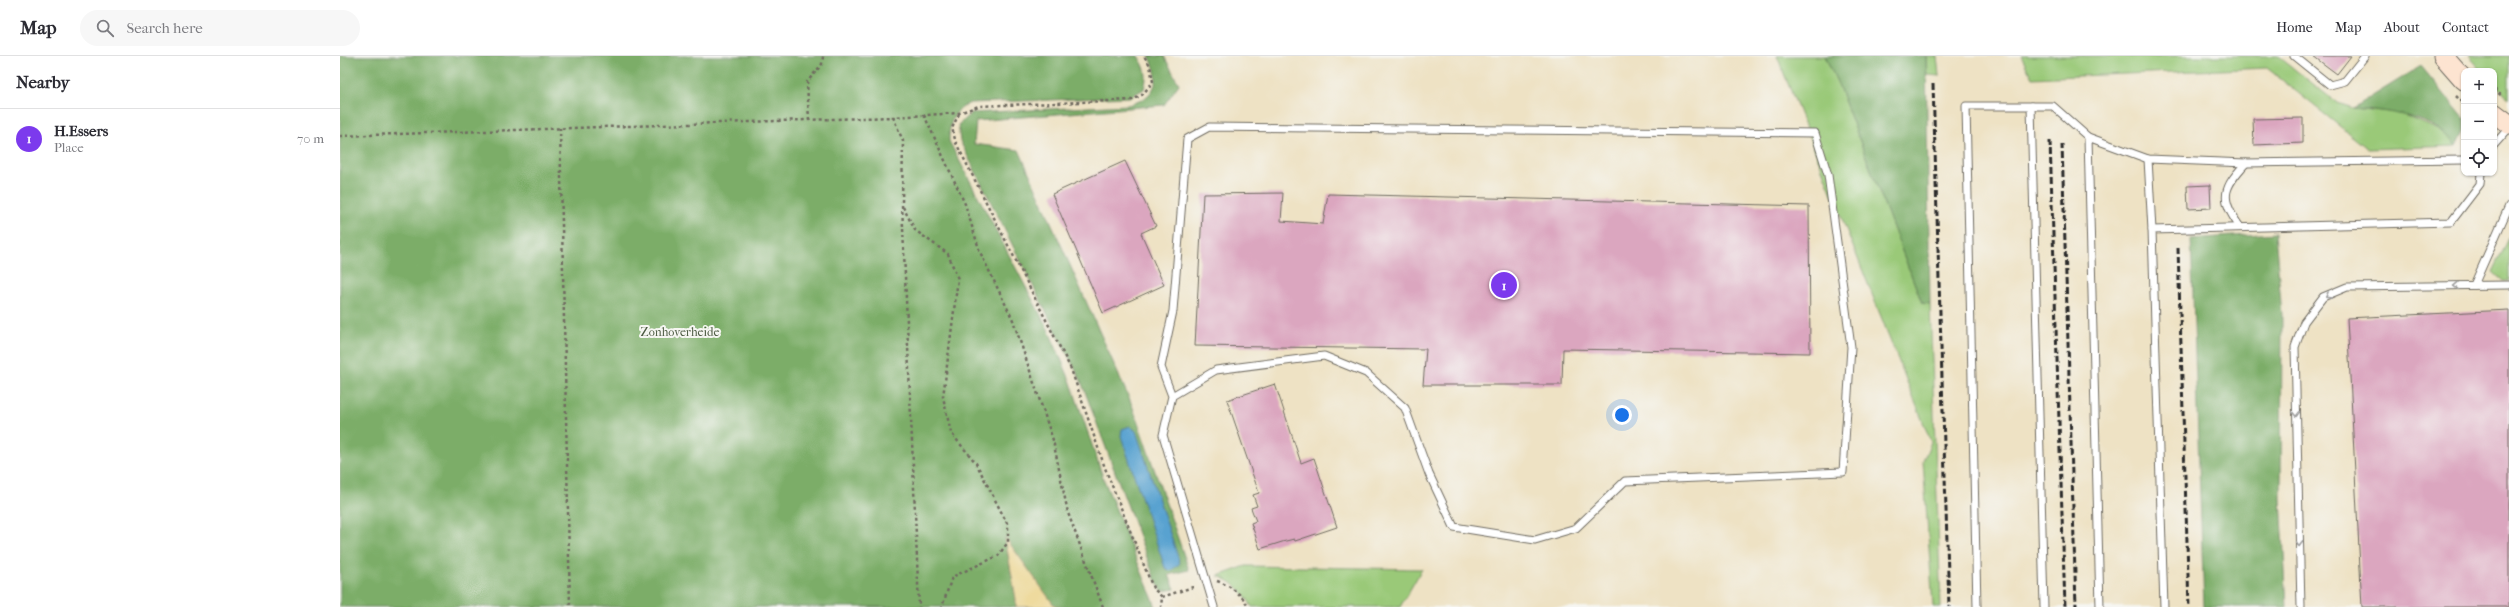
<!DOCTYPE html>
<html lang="en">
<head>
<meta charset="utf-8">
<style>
	body { margin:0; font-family:"IM FELL French Canon",serif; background:#f7f7f7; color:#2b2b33 }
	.controls { position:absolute; right:12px; top:12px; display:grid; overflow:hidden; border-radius:8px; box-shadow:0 1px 3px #0004 }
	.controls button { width:36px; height:36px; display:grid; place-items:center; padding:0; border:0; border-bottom:1px solid #e1e1e2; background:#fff; color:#2b2b33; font:20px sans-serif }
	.you { position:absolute; left:1282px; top:359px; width:14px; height:14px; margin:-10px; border:3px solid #fff; border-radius:50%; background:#1a73e8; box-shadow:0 0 0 6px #1a73e833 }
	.badge { display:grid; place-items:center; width:26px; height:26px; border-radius:50%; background:#7c3aed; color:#fff; font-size:13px; font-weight:700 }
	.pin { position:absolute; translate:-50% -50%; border:2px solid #fff; box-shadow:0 1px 4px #0006 }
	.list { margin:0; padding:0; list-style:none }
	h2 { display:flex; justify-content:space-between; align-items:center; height:52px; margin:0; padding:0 16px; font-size:17px }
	h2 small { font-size:13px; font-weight:400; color:#7c7c81 }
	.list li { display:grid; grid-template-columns:26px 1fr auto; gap:12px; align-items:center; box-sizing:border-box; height:60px; padding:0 16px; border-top:1px solid #e1e1e2 }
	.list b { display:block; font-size:15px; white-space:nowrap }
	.list p { margin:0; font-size:13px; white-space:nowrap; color:#7c7c81 }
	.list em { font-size:13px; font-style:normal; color:#7c7c81 }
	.icon { flex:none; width:22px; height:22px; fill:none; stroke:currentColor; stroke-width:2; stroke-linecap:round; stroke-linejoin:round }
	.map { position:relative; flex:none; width:2169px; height:551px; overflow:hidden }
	header { display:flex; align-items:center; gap:24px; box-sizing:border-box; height:56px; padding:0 20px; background:#fff; border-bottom:1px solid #e1e1e2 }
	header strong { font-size:19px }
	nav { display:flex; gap:22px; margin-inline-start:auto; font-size:14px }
	.search { width:280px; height:36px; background:#f7f7f7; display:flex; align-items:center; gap:10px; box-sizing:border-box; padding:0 14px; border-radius:22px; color:#7c7c81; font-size:15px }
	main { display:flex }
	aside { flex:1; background:#fff }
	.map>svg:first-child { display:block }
	.green { fill:#9ac978; stroke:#627a52 }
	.forest { fill:#7bad68; stroke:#536c4a }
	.sand { fill:#eeda9e; stroke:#8c8264 }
	.water { fill:#58a2d0; stroke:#42667e }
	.building { fill:#dba6bf }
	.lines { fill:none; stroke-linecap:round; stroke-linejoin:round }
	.lane-casing { stroke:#6f6b61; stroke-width:9 }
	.secondary-casing { stroke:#6f6b61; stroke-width:21 }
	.path { stroke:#6f6b61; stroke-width:2.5; stroke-dasharray:3 3; stroke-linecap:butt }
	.lane { stroke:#fff; stroke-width:7 }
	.secondary { stroke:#fde4d1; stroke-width:19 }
	.rail { stroke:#2b2b2b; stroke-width:3; stroke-dasharray:6 3; stroke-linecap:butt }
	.oneway { stroke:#a0a0a0 }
	.labels { text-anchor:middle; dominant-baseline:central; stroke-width:4; stroke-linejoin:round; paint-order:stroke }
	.park-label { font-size:12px; fill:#4c5a42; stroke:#f6f6f2 }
</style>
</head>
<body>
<header>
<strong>Map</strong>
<div class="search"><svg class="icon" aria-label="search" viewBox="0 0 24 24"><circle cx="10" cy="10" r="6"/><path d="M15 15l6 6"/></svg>Search here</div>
<nav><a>Home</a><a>Map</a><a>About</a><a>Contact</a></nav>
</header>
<main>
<aside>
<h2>Nearby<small></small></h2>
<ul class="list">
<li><span class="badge">1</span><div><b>H.Essers</b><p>Place</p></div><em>70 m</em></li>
</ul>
</aside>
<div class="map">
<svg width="2169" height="551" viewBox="0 0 2169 551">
	<rect width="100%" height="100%" fill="#f6f6f2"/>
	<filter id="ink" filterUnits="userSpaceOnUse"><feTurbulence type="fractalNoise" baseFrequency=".025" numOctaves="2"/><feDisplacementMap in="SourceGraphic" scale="8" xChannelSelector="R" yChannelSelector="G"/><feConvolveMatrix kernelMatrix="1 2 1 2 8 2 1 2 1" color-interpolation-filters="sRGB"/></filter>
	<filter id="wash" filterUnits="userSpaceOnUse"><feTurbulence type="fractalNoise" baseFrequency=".012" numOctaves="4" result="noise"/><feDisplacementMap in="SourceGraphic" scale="16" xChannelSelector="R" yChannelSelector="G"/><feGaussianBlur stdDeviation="0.9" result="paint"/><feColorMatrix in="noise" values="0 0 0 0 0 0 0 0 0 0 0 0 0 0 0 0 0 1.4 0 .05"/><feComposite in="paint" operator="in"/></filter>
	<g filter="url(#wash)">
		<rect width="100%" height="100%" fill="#eee2c4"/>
		<g class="green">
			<polygon points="1437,0 1485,0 1498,28 1582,247 1590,248 1601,551 1593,551 1583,405 1591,386"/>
			<polygon points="1586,0 1597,0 1599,20 1587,19"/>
			<polygon points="1681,0 1938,0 1997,47 2013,52 2059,57 2108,78 2117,90 2028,93 1927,12 1692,22"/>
			<polygon points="2129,0 2169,0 2169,42 2154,29 2154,15 2142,15"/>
			<polygon points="2169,182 2169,225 2163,225 2153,216"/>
			<path d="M906,510L1082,513L1060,551H912C904,536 895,526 878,520Z"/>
		</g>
		<g class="forest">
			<path d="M0,0H798C806,12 808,19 804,33L790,41L630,47C613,55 609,67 609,85L708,273L730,324L764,424L816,551H720L714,549L665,482L676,543V551H0Z"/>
			<path d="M809,0H824L839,28L824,49L636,65L634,88L679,94L792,349L849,514L829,519L835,533L822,535L815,523L741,325L620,85L618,69L631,57L788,49C815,42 823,25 809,0Z"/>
			<polygon points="1485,0 1586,0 1590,248 1582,247 1498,28"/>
			<path d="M2081,10L2124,62V75L2117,90C2095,60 2048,55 2013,52Z"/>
			<polygon points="1935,177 1942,259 1941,442 1947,551 1864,551 1851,183"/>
		</g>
		<polygon class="sand" points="665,481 714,549 720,551 676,551 676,543"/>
		<polygon class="water" points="790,370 796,375 840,507 831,515 825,512 781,380 782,373"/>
		<g id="blocks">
			<g class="building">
				<polygon points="1973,0 2011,0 1997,18"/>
				<polygon points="1963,62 1963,87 1914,89 1913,63"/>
				<polygon points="785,105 816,170 801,177 824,229 763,257 712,138"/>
				<polygon points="1870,129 1871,152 1848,153 1847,130"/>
				<polygon points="943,137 941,165 983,168 988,138 1469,150 1470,297 1223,293 1222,329 1083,329 1086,293 855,290 863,138"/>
				<polygon points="2169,254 2169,551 2022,551 2007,262"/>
				<polygon points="935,328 961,407 974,402 997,471 955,485 954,483 942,486 920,493 911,467 916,465 911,452 917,450 913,439 919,437 887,344"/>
			</g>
		</g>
	</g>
	<g filter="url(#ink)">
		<use href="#blocks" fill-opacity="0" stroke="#6f6b61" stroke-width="1"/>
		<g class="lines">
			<defs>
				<g id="lane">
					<polyline points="1954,0 1990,29 2005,25 2025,0"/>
					<polyline points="1691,50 1713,50 1748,81"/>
					<polyline points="2154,89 2169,72"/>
					<polyline points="1808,103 1812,174"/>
					<path d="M1900,171C1879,142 1883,132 1906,107"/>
					<polyline points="2134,229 2169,150"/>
					<polyline points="832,340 876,314 984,300 1026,317 1065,352 1089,418 1114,471 1195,484 1236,472 1285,425 1503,416 1511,291 1488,119 1475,77 869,71 847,83 833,255 821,311 832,340 823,379 874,551"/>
					<polyline points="1637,551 1626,50 1691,50 1704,551"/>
					<polyline points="1760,551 1748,81 1808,103 1906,107 2124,104"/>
					<polyline points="1824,551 1812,174 2111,166 2140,128 2141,117"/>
					<polyline points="1961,551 1955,291 1964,266 1983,241 2007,231 2169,229"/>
				</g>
				<g id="secondary">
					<polyline points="2103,0 2124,24"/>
					<polyline points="2154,57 2169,68"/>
				</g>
			</defs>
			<use href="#lane" class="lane-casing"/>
			<use href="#secondary" class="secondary-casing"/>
			<g class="path">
				<polyline points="2154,33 2163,41"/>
				<polyline points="2116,40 2124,48"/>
				<polyline points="619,58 612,72 616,87 731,313 765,412 813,532 822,541 821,551"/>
				<polyline points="584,59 625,148 640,196 673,264 713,384 728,457 763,551"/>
				<polyline points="553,61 563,85 562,148 579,551"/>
				<polyline points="469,64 467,26 482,8 483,0"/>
				<polyline points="220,72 230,551"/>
				<polyline points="0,80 553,61 619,57 639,50 792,44 802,39 813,26 810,9 804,0"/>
				<polyline points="563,151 575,174 608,198 618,223 603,341 611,377 636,407 668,469 668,486 658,500 612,521 602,551"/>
				<path d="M877,525C892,531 901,537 908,551"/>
				<polyline points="822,541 856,530"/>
			</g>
			<use href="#lane" class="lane"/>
			<use href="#secondary" class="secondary"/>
			<g class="rail">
				<polyline points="1593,28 1609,551"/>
				<polyline points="1710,85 1725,551"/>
				<polyline points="1722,88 1736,551"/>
				<polyline points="1838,192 1849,551"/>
			</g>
		</g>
		<defs><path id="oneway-chevron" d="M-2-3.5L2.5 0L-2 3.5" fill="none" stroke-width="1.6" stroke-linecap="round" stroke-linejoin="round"/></defs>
		<g class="oneway">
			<use href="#oneway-chevron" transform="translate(2116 230) rotate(179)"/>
			<use href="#oneway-chevron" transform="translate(1988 240) rotate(152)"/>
			<use href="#oneway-chevron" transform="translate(1956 358) rotate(89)"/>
			<use href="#oneway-chevron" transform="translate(1959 488) rotate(89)"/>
		</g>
	</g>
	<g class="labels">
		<g class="park-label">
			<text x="340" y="276">Zonhoverheide</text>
		</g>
	</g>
</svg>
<div class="controls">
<button>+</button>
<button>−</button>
<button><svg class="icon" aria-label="locate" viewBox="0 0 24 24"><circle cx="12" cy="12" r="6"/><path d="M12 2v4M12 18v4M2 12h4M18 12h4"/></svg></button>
</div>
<div class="you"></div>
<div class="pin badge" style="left:1164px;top:229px">1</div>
</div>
</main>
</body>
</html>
